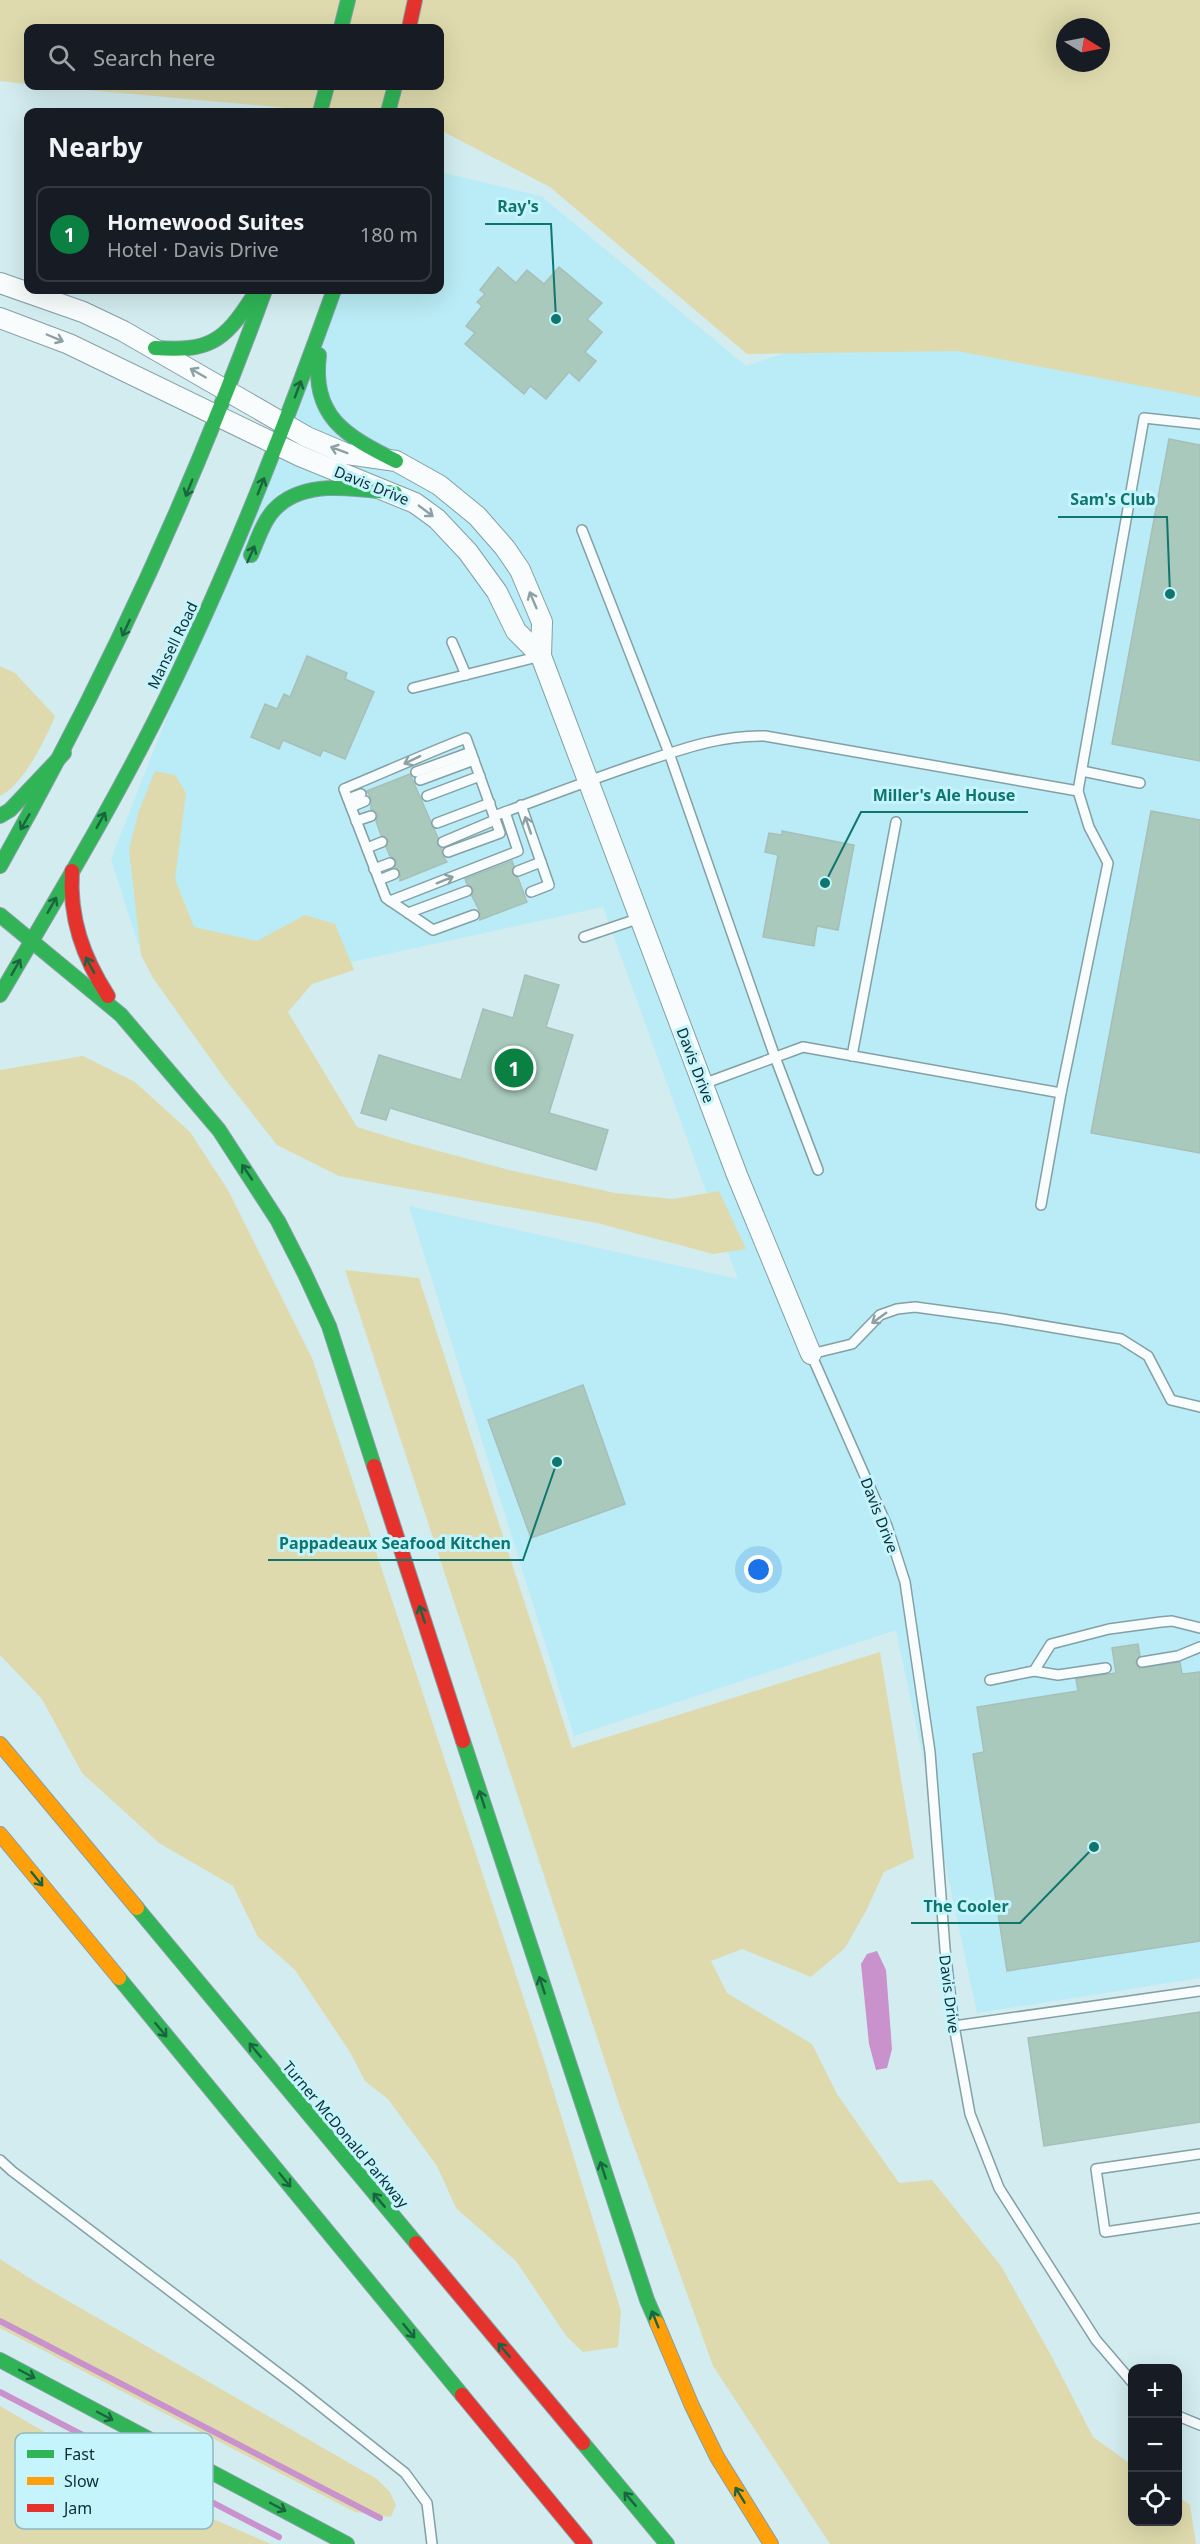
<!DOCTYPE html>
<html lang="en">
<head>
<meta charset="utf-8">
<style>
	body { margin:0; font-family:"Noto Sans",sans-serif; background:#242831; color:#f1f3f6 }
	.controls { position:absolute; right:18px; bottom:18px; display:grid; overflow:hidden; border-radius:12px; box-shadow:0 6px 24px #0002 }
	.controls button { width:54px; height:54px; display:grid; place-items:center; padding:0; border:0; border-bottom:2px solid #363941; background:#171b24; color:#f1f3f6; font:30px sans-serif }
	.compass { position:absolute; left:1056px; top:18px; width:54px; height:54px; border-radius:50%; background:#171b24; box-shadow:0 6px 24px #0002; rotate:100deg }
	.you { position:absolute; left:759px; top:1570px; width:21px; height:21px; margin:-15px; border:4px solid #fff; border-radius:50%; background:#1a73e8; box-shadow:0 0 0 9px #1a73e833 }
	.badge { display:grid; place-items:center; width:39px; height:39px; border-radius:50%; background:#0b8043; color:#fff; font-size:20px; font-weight:700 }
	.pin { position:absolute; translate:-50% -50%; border:3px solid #fff; box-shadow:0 2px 6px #0006 }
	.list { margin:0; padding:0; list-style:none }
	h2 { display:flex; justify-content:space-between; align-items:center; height:78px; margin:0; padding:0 24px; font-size:26px }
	h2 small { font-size:20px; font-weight:400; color:#9ea1a6 }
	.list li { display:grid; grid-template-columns:39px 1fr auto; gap:18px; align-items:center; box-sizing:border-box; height:96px; margin:0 12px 12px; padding:0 12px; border:2px solid #363941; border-radius:12px }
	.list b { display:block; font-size:22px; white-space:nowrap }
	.list p { margin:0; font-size:20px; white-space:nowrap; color:#9ea1a6 }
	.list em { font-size:20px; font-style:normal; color:#9ea1a6 }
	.icon { flex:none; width:33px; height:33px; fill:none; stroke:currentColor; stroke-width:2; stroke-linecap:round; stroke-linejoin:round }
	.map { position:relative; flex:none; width:1200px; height:2544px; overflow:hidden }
	.search { position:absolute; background:#171b24; box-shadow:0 6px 24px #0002; left:24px; top:24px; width:420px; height:66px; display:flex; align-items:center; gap:15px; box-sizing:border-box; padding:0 21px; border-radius:12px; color:#9ea1a6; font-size:22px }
	.panel { position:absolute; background:#171b24; box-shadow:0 6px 24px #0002; left:24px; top:108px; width:420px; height:186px; border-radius:12px }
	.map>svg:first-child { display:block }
	.built { fill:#b9ecf6 }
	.green { fill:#dedaad; fill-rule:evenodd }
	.water { fill:#ca92cc }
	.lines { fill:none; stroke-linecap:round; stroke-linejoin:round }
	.stream { stroke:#ca92cc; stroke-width:6 }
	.building { fill:#a8c9bc; stroke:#a8beb8; stroke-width:1.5 }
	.lane-casing { stroke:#83a0a5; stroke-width:12 }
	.street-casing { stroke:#83a0a5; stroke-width:22 }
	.fast-casing { stroke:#83a0a5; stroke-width:16 }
	.slow-casing { stroke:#83a0a5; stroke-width:16 }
	.jam-casing { stroke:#83a0a5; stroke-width:16 }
	.lane { stroke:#f8fcfd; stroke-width:9 }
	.street { stroke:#f8fcfd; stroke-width:20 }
	.fast { stroke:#30b455; stroke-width:14 }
	.slow { stroke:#ff9f0a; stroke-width:14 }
	.jam { stroke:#e5322d; stroke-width:14 }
	.oneway { stroke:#8da0a3 }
	.oneway2 { stroke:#1a6442 }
	.labels { text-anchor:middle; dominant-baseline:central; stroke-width:6; stroke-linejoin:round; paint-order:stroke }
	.street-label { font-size:15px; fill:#0b2f35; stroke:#c5f4fd }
	.key { fill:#c5f4fd; stroke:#8db9c1; stroke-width:1.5 }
	.key-label { font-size:16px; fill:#0b2f35 }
	.leader { fill:none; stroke:#0f766e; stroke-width:2 }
	.callout-dot { fill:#0f766e; stroke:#c5f4fd; stroke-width:2 }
	.callout-label { font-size:16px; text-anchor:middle; font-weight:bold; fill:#0f766e; stroke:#c5f4fd; stroke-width:6; stroke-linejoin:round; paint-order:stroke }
</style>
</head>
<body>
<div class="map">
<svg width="1200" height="2544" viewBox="0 0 1200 2544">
	<rect width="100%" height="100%" fill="#d2ecf0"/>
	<polygon class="built" points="440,172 541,196 746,366 919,308 1200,367 1200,1978 977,2013 896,1630 574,1736 409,1206 738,1279 603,907 301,973 138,944 111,859 335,290 440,290"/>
	<g class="green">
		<path d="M0,0H1200V397L957,351L747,354L550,187L440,130V112H331L44,86H440V28H28V84L0,81ZM1065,27H1101V63H1065Z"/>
		<path d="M0,666L15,673L55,716C46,739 22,786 0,796Z"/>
		<polygon points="155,771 175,775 186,793 175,879 194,927 257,941 305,915 335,924 354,970 312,984 288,1012 357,1127 409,1143 509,1170 615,1193 673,1199 719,1191 746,1249 713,1254 597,1223 339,1176 277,1145 225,1079 153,978 141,955 129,849 139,811"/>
		<polygon points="83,1056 135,1082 190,1132 228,1190 312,1358 544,2060 621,2311 618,2347 583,2352 567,2337 516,2261 456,2208 437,2166 388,2099 365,2081 350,2052 295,1970 258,1937 233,1886 159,1843 82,1773 42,1699 0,1655 0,1070"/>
		<polygon points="345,1270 419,1278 572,1748 880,1652 914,1858 884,1872 866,1911 845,1948 811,1977 742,1949 711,1961 727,1993 812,2044 837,2094 899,2183 932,2180 1001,2266 1052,2357 1093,2437 1132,2465 1132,2522 1178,2522 1178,2496 1190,2505 1196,2544 830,2544 713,2366 620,2107"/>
		<polygon points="0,2259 37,2283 377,2479 390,2492 396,2505 391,2517 355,2512 0,2328"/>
		<polygon points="0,2406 139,2487 271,2544 0,2544"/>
	</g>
	<polygon class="water" points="877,1951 886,1970 892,2049 887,2068 876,2070 869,2044 861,1964 867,1954"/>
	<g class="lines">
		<g class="stream">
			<polyline points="0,2321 380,2518"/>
			<polyline points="0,2392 279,2537"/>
		</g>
	</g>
	<g class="building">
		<polygon points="498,267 516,283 527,270 544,284 559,267 602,303 587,319 602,332 585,352 596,361 579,381 569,372 546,399 530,386 524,394 465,344 475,333 466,326 482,306 477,302 485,294 480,290"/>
		<polygon points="1169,439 1200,445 1200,761 1112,744"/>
		<polygon points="307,656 347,673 345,679 374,692 345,759 323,750 320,756 283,740 279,749 251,737 265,704 277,709 284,694 290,697"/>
		<polygon points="410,774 438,838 437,844 442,849 442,855 447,862 400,881 400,872 395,867 396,860 390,856 386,847 388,840 381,835 376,821 378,814 371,809 371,799 367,791"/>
		<polygon points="1151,811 1200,820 1200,1153 1091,1133"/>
		<polygon points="782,831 854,845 838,930 817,926 814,946 763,937 778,855 765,852 769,833 782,835"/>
		<polygon points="512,861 514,866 512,873 518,878 527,902 480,920 480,912 472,896 473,888 467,884 465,879"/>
		<polygon points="525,975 559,985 546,1027 573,1035 549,1113 608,1130 596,1170 390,1108 386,1120 361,1113 379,1055 461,1080 483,1009 513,1018"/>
		<polygon points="583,1385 625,1504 531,1538 488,1420"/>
		<polygon points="1138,1644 1140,1656 1135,1663 1139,1668 1180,1662 1182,1674 1200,1672 1200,1941 1007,1971 973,1754 984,1752 977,1707 1078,1691 1076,1679 1116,1673 1112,1648"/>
		<polygon points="1200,2012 1200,2122 1044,2146 1028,2038"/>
	</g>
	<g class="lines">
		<defs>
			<g id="lane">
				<polyline points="582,530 669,753 775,1057 818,1170"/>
				<polyline points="452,642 466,675"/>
				<polyline points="413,688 541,656"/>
				<polyline points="1082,771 1140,783"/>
				<polyline points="416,772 471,752"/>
				<polyline points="420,780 474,760"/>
				<polyline points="427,796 480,776"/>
				<polyline points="348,799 361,794"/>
				<polyline points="521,805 549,885 531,892"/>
				<polyline points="351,807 365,801"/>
				<path d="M494,816C546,797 597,777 649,760C688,747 724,735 765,736L1078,791"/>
				<polyline points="356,821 371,816"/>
				<polyline points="437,823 490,803"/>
				<polyline points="443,842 495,820"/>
				<polyline points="367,848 382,842"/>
				<path d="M448,852L500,833L466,738C425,754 385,772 344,789L386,898L433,930L474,915"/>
				<polyline points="374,869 390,863"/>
				<polyline points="518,871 541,862"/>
				<polyline points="379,880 394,874"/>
				<polyline points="390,901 518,851 505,812"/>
				<polyline points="408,913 467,891"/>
				<polyline points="584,937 640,918"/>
				<polyline points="852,1056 896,822"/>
				<polyline points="703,1084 803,1047 1061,1093"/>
				<polyline points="1041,1205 1061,1093 1108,863 1089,827 1078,791 1144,418 1200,424"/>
				<polyline points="1142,1662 1178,1656 1200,1647"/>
				<polyline points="1034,1671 1058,1675 1106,1668"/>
				<polyline points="990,1680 1034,1671 1051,1644 1109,1629 1161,1622 1172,1621 1200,1628"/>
				<polyline points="954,2026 1200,1991"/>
				<polyline points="1200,2154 1096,2169 1105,2232 1200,2218"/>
				<polyline points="0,2160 12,2171 298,2388 405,2473 427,2503 432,2544"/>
				<polyline points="1132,2382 1096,2340 999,2188 970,2114 954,2026 945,1949 930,1752 905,1582 887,1526 811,1354 852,1344 880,1315 897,1309 915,1307 1003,1319 1121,1339 1148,1356 1171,1400 1200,1407"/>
				<polyline points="1178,2416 1200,2425"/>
			</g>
			<g id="street">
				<polyline points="0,283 83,312 123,331 307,437 347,454 396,461 439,485 477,516 505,548 520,570 542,622 541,656"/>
				<polyline points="0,318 69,344 300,456 415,503 437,519 468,552 497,592 516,631 541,656 737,1175 811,1354"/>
			</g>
			<g id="fast">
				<polyline points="341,28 348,0"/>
				<polyline points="320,112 327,86"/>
				<polyline points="388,112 395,86"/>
				<path d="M155,348C208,352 224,342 252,298"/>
				<path d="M319,355C311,417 346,436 396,461"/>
				<path d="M251,555C258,539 264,518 278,506C308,479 359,489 395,493"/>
				<polyline points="0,816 10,810 64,753"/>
				<path d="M0,866C105,680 192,491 265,290"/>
				<polyline points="0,915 121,1015 219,1130 278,1221 304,1272 329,1326 374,1466"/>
				<path d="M0,995C58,896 118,797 168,694C232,563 285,427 334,290"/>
				<polyline points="463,1741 647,2300 657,2323"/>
				<polyline points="137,1908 416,2243"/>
				<polyline points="119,1978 462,2395"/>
				<polyline points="0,2360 347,2544"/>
				<polyline points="583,2443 667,2544"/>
			</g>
			<g id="slow">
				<polyline points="0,1744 137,1908"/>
				<polyline points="0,1834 119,1978"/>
				<polyline points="657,2323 692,2406 717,2457 771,2544"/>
			</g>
			<g id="jam">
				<polyline points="409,28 415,0"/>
				<path d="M72,871C69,918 83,957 108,996"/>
				<polyline points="374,1466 463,1741"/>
				<polyline points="416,2243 583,2443"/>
				<polyline points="462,2395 585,2544"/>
			</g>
		</defs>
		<use href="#lane" class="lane-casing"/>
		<use href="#street" class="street-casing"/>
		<use href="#fast" class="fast-casing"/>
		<use href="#slow" class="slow-casing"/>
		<use href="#jam" class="jam-casing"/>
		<use href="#lane" class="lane"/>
		<use href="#street" class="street"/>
		<use href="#fast" class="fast"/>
		<use href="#slow" class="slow"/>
		<use href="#jam" class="jam"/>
	</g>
	<defs><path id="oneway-shaft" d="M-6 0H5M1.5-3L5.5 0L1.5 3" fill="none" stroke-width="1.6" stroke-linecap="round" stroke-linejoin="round" transform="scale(1.5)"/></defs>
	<g class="oneway">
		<use href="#oneway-shaft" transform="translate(55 338) rotate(23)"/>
		<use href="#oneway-shaft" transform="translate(198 373) rotate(-150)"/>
		<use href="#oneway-shaft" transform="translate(339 450) rotate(-160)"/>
		<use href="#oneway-shaft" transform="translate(426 511) rotate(37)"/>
		<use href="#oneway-shaft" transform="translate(533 600) rotate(-113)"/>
		<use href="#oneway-shaft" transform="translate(412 760) rotate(154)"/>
		<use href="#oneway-shaft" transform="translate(528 825) rotate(-109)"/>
		<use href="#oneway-shaft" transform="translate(445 880) rotate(-22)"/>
		<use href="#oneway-shaft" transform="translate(879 1318) rotate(144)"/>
	</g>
	<g class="oneway2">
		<use href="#oneway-shaft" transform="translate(298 389) rotate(-69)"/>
		<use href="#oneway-shaft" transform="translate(261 486) rotate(-68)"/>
		<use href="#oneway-shaft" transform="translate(189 488) rotate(112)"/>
		<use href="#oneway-shaft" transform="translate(251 554) rotate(-66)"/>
		<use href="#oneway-shaft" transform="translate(126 628) rotate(115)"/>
		<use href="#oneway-shaft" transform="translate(101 820) rotate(-61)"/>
		<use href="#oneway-shaft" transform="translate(25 822) rotate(120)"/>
		<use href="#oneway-shaft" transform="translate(52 905) rotate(-60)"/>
		<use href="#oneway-shaft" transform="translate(90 965) rotate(-118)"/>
		<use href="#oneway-shaft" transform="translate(16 967) rotate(-60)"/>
		<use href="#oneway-shaft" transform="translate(247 1172) rotate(-124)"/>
		<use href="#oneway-shaft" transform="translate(422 1614) rotate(-108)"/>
		<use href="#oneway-shaft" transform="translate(482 1799) rotate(-108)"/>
		<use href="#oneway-shaft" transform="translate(37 1879) rotate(51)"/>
		<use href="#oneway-shaft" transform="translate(542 1985) rotate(-108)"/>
		<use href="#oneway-shaft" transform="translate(161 2030) rotate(51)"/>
		<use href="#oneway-shaft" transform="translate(255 2050) rotate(-130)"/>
		<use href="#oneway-shaft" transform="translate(603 2170) rotate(-108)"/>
		<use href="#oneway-shaft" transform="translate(285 2180) rotate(51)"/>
		<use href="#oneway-shaft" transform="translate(379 2200) rotate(-130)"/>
		<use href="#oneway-shaft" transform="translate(655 2319) rotate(-112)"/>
		<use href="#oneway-shaft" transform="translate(409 2331) rotate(51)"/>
		<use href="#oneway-shaft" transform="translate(504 2350) rotate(-130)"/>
		<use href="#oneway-shaft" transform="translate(27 2374) rotate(28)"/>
		<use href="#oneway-shaft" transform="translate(105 2416) rotate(28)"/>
		<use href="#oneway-shaft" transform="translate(740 2495) rotate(-121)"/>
		<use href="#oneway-shaft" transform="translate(630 2499) rotate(-130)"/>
		<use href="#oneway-shaft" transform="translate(278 2507) rotate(28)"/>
	</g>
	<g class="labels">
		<g class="street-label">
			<text transform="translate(372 485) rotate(22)">Davis Drive</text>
			<text transform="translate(172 645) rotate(-64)">Mansell Road</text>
			<text transform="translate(696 1065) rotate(69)">Davis Drive</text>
			<text transform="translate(880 1515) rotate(69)">Davis Drive</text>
			<text transform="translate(950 1994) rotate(83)">Davis Drive</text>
			<text transform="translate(346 2134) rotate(50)">Turner McDonald Parkway</text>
		</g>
	</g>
	<rect x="15" y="2433" width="198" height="96" rx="9" class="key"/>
	<rect x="27" y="2450" width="27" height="8" fill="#30b455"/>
	<rect x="27" y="2477" width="27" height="8" fill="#ff9f0a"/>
	<rect x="27" y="2504" width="27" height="8" fill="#e5322d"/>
	<g class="key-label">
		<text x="64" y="2460">Fast</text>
		<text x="64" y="2487">Slow</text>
		<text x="64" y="2514">Jam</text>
	</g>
	<path class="leader" d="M556 319L551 224H485M1170 594L1167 517H1058M825 883L861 812H1028M557 1462L523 1560H268M1094 1847L1020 1923H911"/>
	<g class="callout-dot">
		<circle cx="556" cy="319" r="6"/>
		<circle cx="1170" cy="594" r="6"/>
		<circle cx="825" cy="883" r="6"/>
		<circle cx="557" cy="1462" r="6"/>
		<circle cx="1094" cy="1847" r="6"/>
	</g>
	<g class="callout-label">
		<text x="518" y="212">Ray's</text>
		<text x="1113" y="505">Sam's Club</text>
		<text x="944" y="801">Miller's Ale House</text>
		<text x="395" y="1549">Pappadeaux Seafood Kitchen</text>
		<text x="966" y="1912">The Cooler</text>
	</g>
</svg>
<div class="controls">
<button>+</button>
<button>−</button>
<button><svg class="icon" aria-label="locate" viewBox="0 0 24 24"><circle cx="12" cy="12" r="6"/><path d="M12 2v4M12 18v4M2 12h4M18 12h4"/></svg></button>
</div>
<svg class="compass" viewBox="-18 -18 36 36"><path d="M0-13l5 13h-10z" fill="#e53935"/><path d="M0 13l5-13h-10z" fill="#9ea1a6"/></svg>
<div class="you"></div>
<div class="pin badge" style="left:514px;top:1068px">1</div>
<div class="search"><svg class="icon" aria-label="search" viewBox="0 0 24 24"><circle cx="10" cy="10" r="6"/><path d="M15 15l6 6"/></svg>Search here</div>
<section class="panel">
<h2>Nearby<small></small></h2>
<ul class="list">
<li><span class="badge">1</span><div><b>Homewood Suites</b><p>Hotel · Davis Drive</p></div><em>180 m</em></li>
</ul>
</section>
</div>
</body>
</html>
